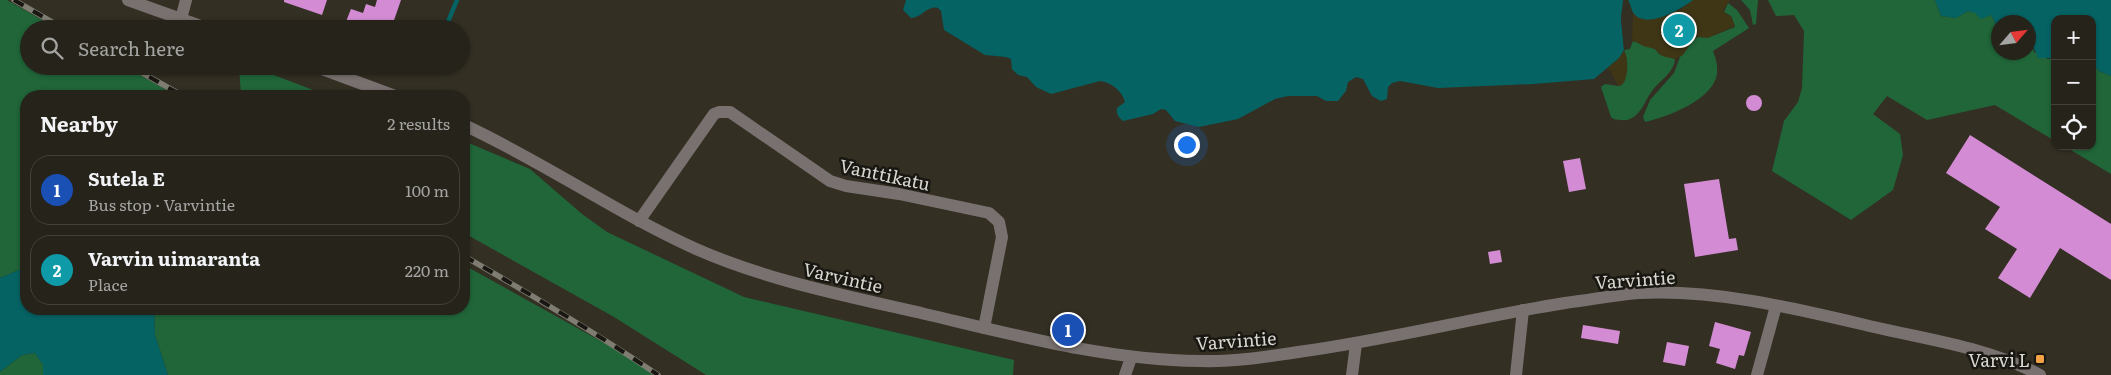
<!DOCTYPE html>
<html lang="en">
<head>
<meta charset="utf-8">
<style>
	body { margin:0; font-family:Literata,serif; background:#2e2b23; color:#f1f3f6 }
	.controls { position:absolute; right:15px; top:15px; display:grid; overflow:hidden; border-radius:10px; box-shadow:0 1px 4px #0004 }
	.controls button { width:45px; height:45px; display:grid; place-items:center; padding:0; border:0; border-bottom:1px solid #424039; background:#26231a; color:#f1f3f6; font:25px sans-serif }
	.compass { position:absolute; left:1991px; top:15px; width:45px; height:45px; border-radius:50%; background:#26231a; box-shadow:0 1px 4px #0004; rotate:62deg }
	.you { position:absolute; left:1186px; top:144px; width:18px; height:18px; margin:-12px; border:4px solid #fff; border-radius:50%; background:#1a73e8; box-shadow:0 0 0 8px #1a73e833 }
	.badge { display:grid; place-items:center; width:32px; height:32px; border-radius:50%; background:#f6a247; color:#fff; font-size:16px; font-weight:700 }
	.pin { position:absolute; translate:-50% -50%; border:2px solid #fff; box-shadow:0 1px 5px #0006 }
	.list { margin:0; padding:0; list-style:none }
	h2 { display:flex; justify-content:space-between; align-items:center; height:65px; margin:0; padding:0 20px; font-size:21px }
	h2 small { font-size:16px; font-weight:400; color:#a4a4a2 }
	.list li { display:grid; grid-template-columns:32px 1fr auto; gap:15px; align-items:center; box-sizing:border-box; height:70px; margin:0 10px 10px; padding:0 10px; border:1px solid #424039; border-radius:20px }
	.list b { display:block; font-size:19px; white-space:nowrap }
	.list p { margin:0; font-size:16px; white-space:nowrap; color:#a4a4a2 }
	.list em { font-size:16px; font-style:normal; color:#a4a4a2 }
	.icon { flex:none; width:28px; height:28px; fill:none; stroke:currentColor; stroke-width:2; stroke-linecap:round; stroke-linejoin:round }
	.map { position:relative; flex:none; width:2111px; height:375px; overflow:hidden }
	.search { position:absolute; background:#26231a; box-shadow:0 1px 4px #0004; left:20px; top:20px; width:450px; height:55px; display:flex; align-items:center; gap:12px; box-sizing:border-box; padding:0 18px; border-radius:28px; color:#a4a4a2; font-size:19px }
	.panel { position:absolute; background:#26231a; box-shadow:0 1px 4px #0004; left:20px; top:90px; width:450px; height:225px; border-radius:20px }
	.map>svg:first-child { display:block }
	.green { fill:#206639 }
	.sand { fill:#3f3616 }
	.water { fill:#056364 }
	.pier { fill:#332f23 }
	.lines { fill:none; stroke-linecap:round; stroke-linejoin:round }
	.stream { stroke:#056364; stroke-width:4.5 }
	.building { fill:#d38cd4 }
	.minor { stroke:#797170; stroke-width:12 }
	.rail-casing { stroke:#7f7c72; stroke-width:5.5 }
	.rail { stroke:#191712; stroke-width:4; stroke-dasharray:11; stroke-linecap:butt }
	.poi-dot { fill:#f6a247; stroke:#191712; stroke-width:2 }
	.labels { text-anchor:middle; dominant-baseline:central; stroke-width:5; stroke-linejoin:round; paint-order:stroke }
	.street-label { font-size:18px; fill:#d8d6ce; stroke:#191712 }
	.poi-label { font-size:18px; fill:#d8d6ce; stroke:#191712; text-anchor:end }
</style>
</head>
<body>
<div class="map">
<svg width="2111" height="375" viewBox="0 0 2111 375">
	<rect width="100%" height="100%" fill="#332f23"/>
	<g class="green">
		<polygon points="0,0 7,0 58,29 29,29 29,66 124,66 177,96 26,96 26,267 0,278"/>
		<polygon points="1741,0 1758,0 1756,24 1753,25 1750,10"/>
		<polygon points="1768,0 1935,0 1941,16 1956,18 1968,11 1991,15 1995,22 1994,36 1998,41 1998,52 2028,52 2029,37 2034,52 2048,59 2055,58 2055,141 1995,105 1927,120 1887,96 1873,114 1900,134 1903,155 1893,190 1851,220 1772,171 1784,121 1798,102 1802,88 1804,31 1794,15 1776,16"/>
		<path d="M1728,3L1737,10L1749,28L1713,51C1716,59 1718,66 1717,74C1713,100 1667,117 1645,122L1643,117L1650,100L1674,73L1680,57L1693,40L1698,37L1715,35L1735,27L1731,16L1724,12Z"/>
		<path d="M1633,41L1655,49L1659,54L1675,59C1674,73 1660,80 1652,91C1645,100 1642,114 1630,119C1625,121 1619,120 1614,119L1611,117L1601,87L1605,84L1618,86L1622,85L1627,59L1624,50L1630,49Z"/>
		<polygon points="2092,62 2099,71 2111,76 2111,174 2064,146 2092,146"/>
		<polygon points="239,66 250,66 329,96 241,96"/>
		<polygon points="464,141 530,169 582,214 607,232 744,297 1014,360 1013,375 706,375 614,317 464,233"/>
		<polygon points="464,265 633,359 654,375 168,375 155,335 154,309 464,309"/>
		<polygon points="35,353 43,365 43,375 0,375 0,372 22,355"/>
	</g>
	<g class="sand">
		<polygon points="1693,0 1730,0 1723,10 1726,14 1731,16 1735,26 1708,38 1698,37 1693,40 1683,55 1675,59 1662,56 1655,49 1643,46 1635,41 1632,42 1633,13 1642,19 1680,10"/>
		<path d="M1624,50C1628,61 1629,71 1624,83L1618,86L1608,67L1619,58Z"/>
	</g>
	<g class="water">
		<path d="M906,0H1624L1621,18L1624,50L1619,58L1594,79L1534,84L1438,88L1400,81L1392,83L1388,87L1387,99L1381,101L1372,96L1363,79L1356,77L1348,82L1346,91L1338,101H1326L1317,96H1288L1275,99L1238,119L1199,127L1175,121L1166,110L1161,109L1153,114L1123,121C1118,117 1116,114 1117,108L1125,102C1122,91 1111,82 1100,81L1051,94L1036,87L1027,77L1018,75L1012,69L1011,59L1006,57L985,55L944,30L941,11L938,8C927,5 922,18 911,18L903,10Z"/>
		<path d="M1628,0H1693C1681,9 1644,32 1632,11C1631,8 1630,3 1628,0Z"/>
		<polygon points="1935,0 2111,0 2111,76 2099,71 2092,62 2092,19 2055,19 2055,58 2038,58 2029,37 2028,22 1998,22 1998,41 1994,36 1995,22 1991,15 1981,19 1975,13 1968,11 1956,18 1941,16"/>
		<polygon points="26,267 26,309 154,309 155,335 168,375 43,375 43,365 35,353 22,355 0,372 0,278"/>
	</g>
	<polygon class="pier" points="1623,0 1628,0 1633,13 1633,16 1626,1 1624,18 1626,50 1624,50 1621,18"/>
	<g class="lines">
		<polyline class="stream" points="445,29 457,0"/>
	</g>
	<g class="building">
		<polygon points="284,0 327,0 322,15 284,2"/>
		<polygon points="377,0 401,0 391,29 359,29 345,24 351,9 363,13 366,4 375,7"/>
		<circle cx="1754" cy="103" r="8"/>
		<polygon points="1970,135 2111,224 2111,280 2060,248 2030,298 1998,278 2017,249 1985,229 2000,207 1946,173"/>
		<polygon points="1580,158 1586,189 1569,192 1563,161"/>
		<polygon points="1719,179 1729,239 1736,238 1738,250 1695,257 1684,184"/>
		<polygon points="1500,250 1502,262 1490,264 1488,252"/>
		<polygon points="1715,322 1751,332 1744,356 1739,355 1735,369 1716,363 1720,349 1709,346"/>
		<polygon points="1583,325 1620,331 1618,344 1581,338"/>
		<polygon points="1667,342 1689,346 1685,366 1663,362"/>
	</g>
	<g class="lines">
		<g class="minor">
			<polyline points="128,0 209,29"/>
			<polyline points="181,19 186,0"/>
			<polyline points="314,66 395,96"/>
			<path d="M464,125C544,162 616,213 696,249C769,281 847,296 925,314C1015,335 1107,360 1200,361C1233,362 1266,357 1298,352C1388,340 1476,317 1565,303C1590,300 1614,295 1639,293C1718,289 1797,309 1874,327C1930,340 1989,348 2040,375"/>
			<polyline points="639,221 714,114 719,112 730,112 830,181 846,186 899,194 989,213 999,222 1002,237 984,328"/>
			<polyline points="1125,375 1131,358"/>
			<polyline points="1352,375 1356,344"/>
			<polyline points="1516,375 1523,310"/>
			<polyline points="1757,375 1776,306"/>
		</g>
		<defs>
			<g id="rail">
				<polyline points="14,0 64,29"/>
				<polyline points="130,66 183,96"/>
				<path d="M464,256C530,294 595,332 658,375"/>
			</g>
		</defs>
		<use href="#rail" class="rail-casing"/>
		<use href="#rail" class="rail"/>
	</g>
	<rect class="poi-dot" x="2035" y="354" width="10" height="10" rx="2.5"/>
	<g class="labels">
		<g class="street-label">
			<text transform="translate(885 174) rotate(12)">Vanttikatu</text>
			<text transform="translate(843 277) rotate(13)">Varvintie</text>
			<text transform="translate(1635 279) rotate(-4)">Varvintie</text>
			<text transform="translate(1236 340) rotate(-4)">Varvintie</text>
		</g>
		<g class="poi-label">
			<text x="2030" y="359">Varvi L</text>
		</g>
	</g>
</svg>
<div class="controls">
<button>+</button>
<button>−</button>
<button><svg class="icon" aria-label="locate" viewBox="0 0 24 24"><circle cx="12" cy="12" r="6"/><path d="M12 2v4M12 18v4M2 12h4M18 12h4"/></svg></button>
</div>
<svg class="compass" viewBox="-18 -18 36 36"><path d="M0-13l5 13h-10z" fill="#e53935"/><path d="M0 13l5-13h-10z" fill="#a4a4a2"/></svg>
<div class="you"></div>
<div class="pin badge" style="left:1068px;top:330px;background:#1a4fb4">1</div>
<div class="pin badge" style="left:1679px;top:30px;background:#0f9aa8">2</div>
<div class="search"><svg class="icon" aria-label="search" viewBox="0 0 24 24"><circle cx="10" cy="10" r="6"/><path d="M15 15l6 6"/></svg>Search here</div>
<section class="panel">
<h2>Nearby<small>2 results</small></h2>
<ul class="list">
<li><span class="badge" style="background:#1a4fb4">1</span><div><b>Sutela E</b><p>Bus stop · Varvintie</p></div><em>100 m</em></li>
<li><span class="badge" style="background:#0f9aa8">2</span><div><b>Varvin uimaranta</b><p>Place</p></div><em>220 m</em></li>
</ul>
</section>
</div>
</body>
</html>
